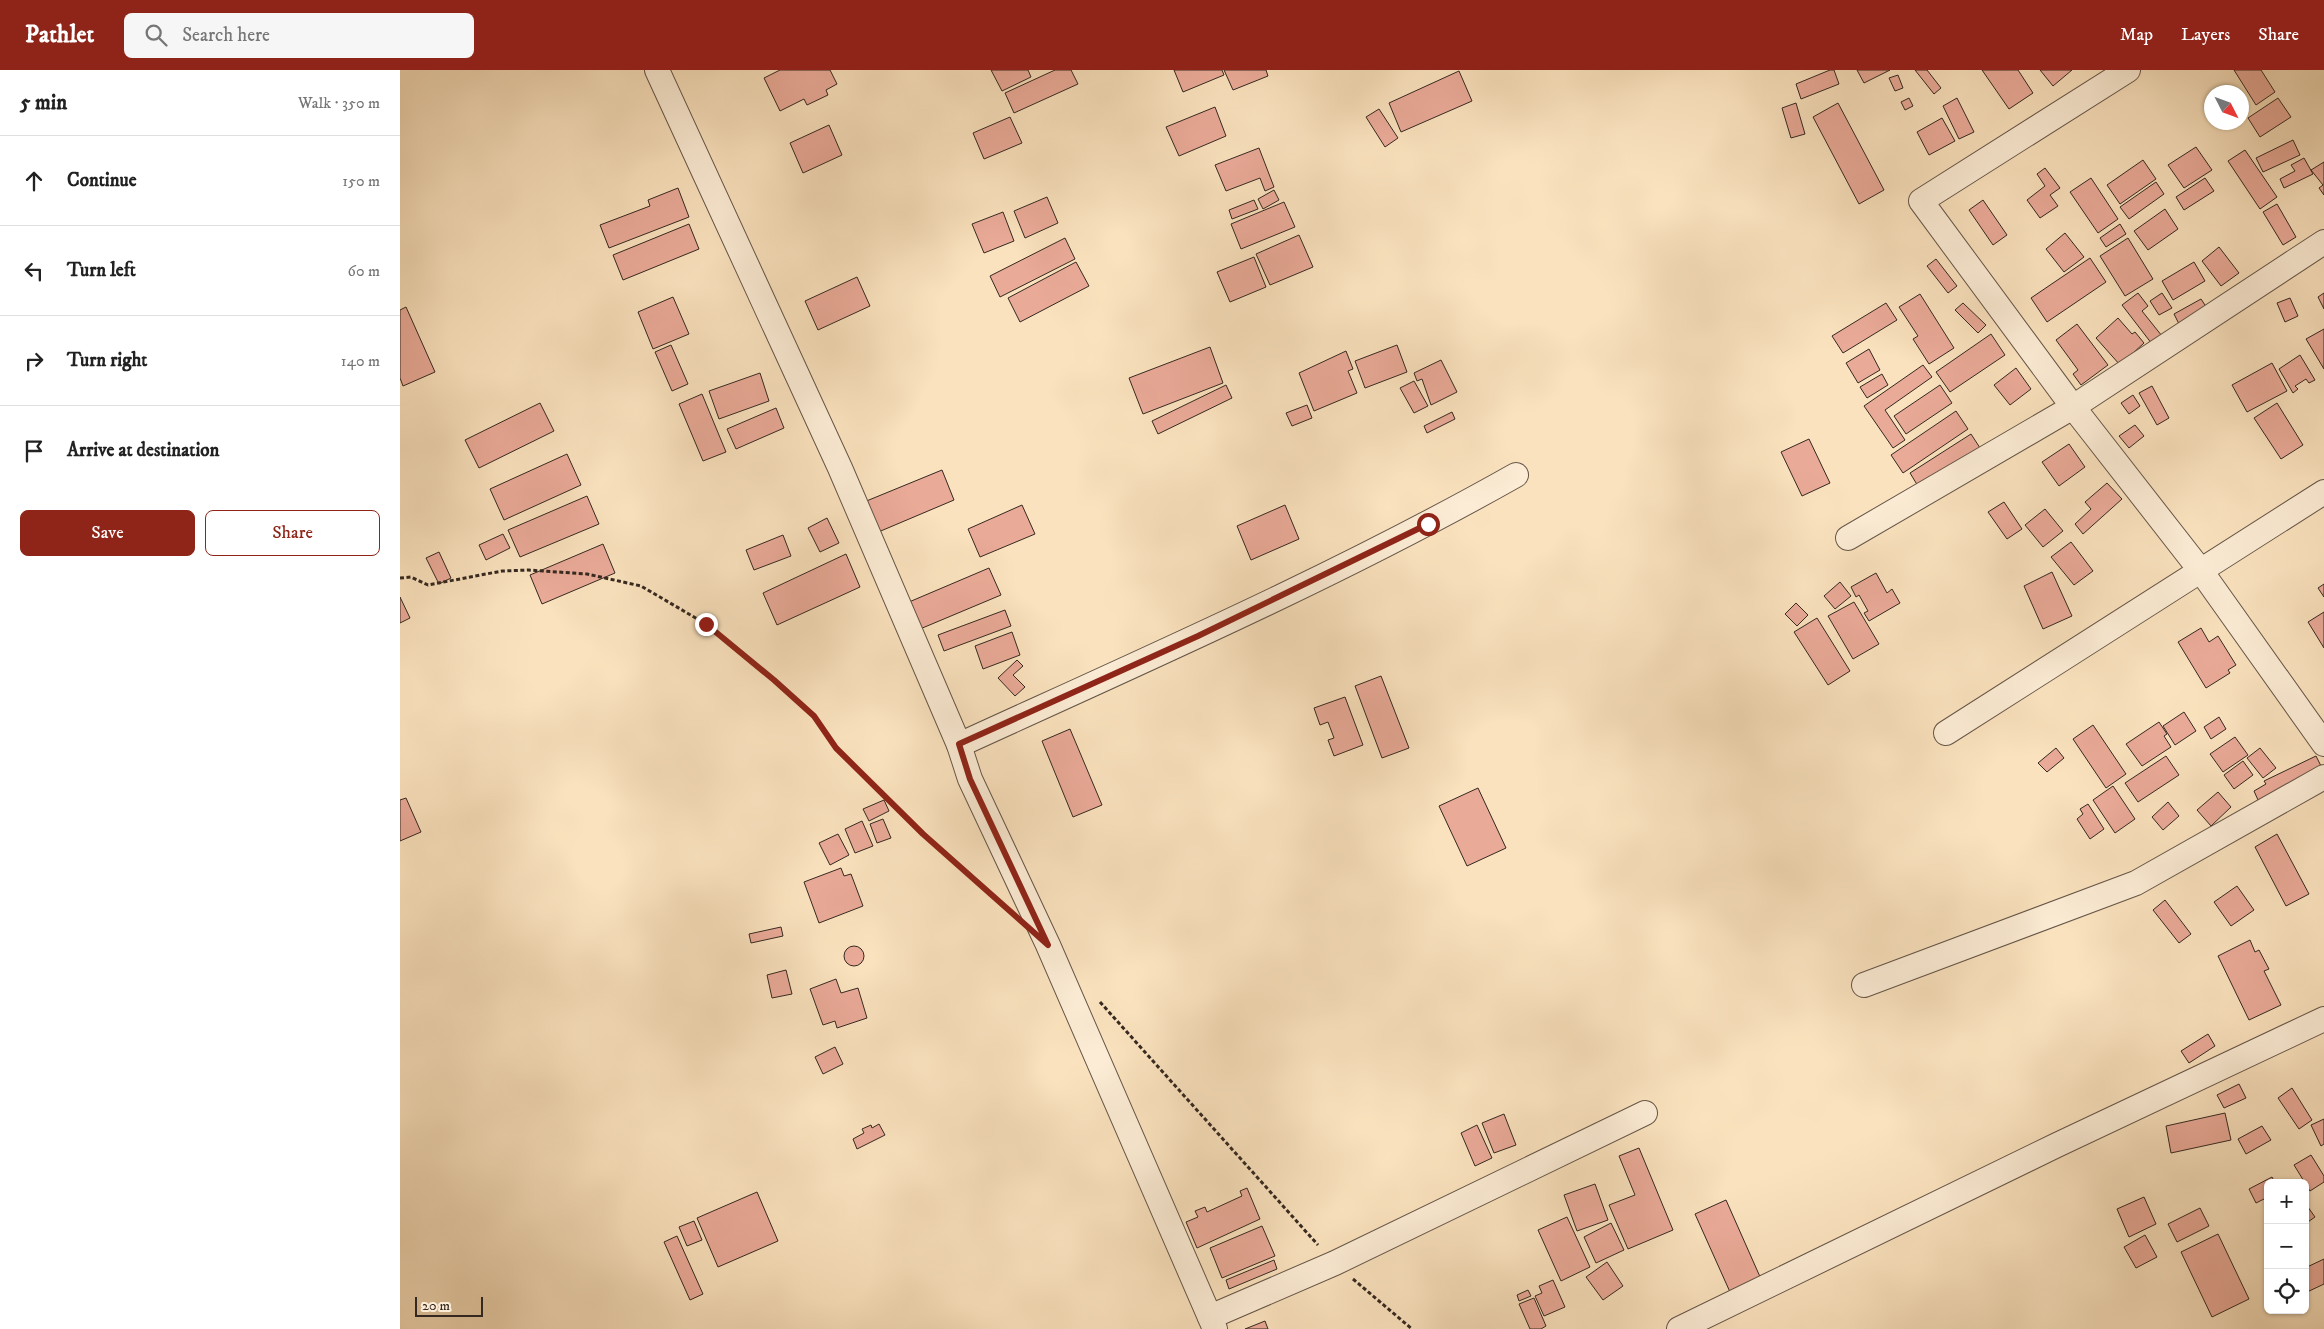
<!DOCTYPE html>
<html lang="en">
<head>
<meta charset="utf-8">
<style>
	body { margin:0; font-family:"IM FELL DW Pica",serif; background:#f6f6f6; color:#222 }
	.controls { position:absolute; right:15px; bottom:15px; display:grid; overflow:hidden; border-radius:8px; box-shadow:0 1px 4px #0004 }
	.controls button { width:45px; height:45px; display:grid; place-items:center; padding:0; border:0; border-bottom:1px solid #e0e0e0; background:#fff; color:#222; font:25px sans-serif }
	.compass { position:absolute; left:1804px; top:15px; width:45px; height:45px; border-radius:50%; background:#fff; box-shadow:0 1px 4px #0004; rotate:132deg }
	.scale { position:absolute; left:15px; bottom:12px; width:68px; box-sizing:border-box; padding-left:5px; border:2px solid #352820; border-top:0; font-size:14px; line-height:18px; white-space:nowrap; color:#352820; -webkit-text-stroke:4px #fcecd5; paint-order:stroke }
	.stop { position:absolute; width:15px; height:15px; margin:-11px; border:4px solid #8f2418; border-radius:50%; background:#fff }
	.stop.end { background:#8f2418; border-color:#fff; box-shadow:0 1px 5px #0008 }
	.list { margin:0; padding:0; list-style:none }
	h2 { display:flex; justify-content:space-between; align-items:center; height:65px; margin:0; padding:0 20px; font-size:21px }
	h2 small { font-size:16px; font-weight:400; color:#767676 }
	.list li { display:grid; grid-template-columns:32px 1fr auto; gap:15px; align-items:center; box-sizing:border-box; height:90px; padding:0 20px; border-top:1px solid #e0e0e0 }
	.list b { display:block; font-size:19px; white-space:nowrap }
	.list em { font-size:16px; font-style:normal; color:#767676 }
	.actions { display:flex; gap:10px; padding:15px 20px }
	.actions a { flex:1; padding:11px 0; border:1px solid #8f2418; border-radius:8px; text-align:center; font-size:18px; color:#8f2418 }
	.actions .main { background:#8f2418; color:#fff }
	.icon { flex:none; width:28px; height:28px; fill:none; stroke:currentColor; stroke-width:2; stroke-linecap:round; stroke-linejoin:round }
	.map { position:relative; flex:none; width:1924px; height:1259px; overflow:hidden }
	header { display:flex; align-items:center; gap:30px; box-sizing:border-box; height:70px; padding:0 25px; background:#8f2418; color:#fff }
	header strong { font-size:24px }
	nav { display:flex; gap:28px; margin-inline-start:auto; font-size:18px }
	.search { width:350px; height:45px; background:#f6f6f6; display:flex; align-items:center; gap:12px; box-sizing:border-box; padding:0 18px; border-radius:8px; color:#767676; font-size:19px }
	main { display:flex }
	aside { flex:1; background:#fff }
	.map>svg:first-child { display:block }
	.building { fill:#eaaa98; stroke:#352820 }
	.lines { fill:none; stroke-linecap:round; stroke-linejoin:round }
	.street-casing { stroke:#665648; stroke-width:26 }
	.path { stroke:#352820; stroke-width:3; stroke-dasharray:4 2.5; stroke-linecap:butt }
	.street { stroke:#fcecd5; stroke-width:24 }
	.route { stroke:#8f2418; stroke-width:6 }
</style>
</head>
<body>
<header>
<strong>Pathlet</strong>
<div class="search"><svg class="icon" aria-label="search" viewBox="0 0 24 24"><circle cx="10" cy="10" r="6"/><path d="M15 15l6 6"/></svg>Search here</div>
<nav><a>Map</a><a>Layers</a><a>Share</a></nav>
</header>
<main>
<aside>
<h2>5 min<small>Walk · 350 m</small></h2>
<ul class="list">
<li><svg class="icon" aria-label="ahead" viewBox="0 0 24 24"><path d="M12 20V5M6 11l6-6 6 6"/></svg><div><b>Continue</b></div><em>150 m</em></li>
<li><svg class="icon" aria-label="left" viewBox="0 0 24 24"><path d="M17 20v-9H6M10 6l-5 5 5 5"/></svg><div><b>Turn left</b></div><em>60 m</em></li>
<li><svg class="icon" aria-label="right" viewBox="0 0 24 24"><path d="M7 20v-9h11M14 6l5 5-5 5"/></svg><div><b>Turn right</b></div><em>140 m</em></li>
<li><svg class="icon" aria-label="arrive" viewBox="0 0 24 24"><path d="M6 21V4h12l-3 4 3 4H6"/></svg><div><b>Arrive at destination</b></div></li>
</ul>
<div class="actions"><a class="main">Save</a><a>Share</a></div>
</aside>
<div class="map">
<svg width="1924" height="1259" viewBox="0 0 1924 1259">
	<rect width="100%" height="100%" fill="#fae2be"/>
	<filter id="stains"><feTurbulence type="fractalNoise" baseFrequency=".004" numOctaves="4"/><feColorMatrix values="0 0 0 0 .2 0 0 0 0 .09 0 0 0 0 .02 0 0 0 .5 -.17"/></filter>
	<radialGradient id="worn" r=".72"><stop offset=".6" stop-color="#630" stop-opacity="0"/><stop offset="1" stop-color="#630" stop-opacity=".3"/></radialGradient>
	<g class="building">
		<polygon points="380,0 430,0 437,14 426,20 428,25 407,35 404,29 380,41 364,8"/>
		<polygon points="591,0 628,0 631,7 602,21"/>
		<polygon points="655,0 671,0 678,14 614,43 605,23"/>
		<polygon points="774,0 822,0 824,5 783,22"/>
		<polygon points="824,0 866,0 868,6 833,20"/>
		<polygon points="1430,0 1434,0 1439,14 1401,29 1396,14"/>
		<polygon points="1457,0 1490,0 1464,13"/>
		<polygon points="1515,0 1527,0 1541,18 1534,24"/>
		<polygon points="1582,0 1618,0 1633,23 1609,39"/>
		<polygon points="1640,0 1672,0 1653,16"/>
		<polygon points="1834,0 1861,0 1875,22 1856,35"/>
		<polygon points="1059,1 1072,31 1001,62 989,33"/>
		<polygon points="1498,5 1503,18 1495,21 1489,8"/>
		<polygon points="1509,28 1513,36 1505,40 1501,32"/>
		<polygon points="1557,28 1574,62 1559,69 1543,36"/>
		<polygon points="1878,28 1891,47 1860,67 1848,48"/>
		<polygon points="1396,33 1405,64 1391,68 1382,38"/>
		<polygon points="1438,33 1484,120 1459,134 1413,47"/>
		<polygon points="815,37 826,66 779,86 766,57"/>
		<polygon points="979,39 998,68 985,77 966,47"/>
		<polygon points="610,47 622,73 584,89 573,63"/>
		<polygon points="1542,48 1555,71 1529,85 1517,62"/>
		<polygon points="429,55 442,85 403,103 390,73"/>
		<polygon points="1893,70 1900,85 1863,102 1856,88"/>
		<polygon points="1796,77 1812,100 1784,118 1768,95"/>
		<polygon points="859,78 874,117 865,121 860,108 826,121 815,95"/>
		<polygon points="1845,80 1877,127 1860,139 1828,91"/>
		<polygon points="1904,88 1913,104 1884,118 1880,109 1895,101 1891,95"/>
		<polygon points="1743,90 1756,109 1720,134 1707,115"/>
		<polygon points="1924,92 1924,125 1919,118 1923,115 1911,100"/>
		<polygon points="1645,98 1660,118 1650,125 1658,136 1640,148 1627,130 1645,116 1637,104"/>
		<polygon points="1691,108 1718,149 1698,163 1670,122"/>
		<polygon points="1805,108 1814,121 1784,140 1776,127"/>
		<polygon points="1756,112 1764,124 1729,149 1720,137"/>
		<polygon points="278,118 289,147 209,178 200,155 250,136 248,130"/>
		<polygon points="874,120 879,130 863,139 858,129"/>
		<polygon points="647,127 658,153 625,168 614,141"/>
		<polygon points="854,130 858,139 832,149 829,140"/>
		<polygon points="1583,130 1607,165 1593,175 1569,140"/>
		<polygon points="884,132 895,157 841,179 831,154"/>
		<polygon points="1877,134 1896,167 1883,175 1863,142"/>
		<polygon points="1765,139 1778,159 1748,180 1734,161"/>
		<polygon points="603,142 614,171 584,183 572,154"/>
		<polygon points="289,154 299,179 223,210 213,185"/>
		<polygon points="1720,154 1726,164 1706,177 1700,168"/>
		<polygon points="1665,163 1684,187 1664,202 1646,179"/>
		<polygon points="899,165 913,197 870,215 856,184"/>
		<polygon points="665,168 675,189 600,227 590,206"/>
		<polygon points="1728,168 1753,209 1725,226 1700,186"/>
		<polygon points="1819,177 1839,203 1821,216 1802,191"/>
		<polygon points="854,187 866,217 830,232 817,202"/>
		<polygon points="1690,188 1706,212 1647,252 1631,228"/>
		<polygon points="1536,189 1557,216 1548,223 1527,196"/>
		<polygon points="676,192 689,216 620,252 608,228"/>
		<polygon points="1794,192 1805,211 1773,230 1762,211"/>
		<polygon points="457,207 470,236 418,260 405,231"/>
		<polygon points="1738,223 1748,236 1742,241 1762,266 1752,274 1722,235"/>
		<polygon points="1762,223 1772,238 1759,245 1750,231"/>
		<polygon points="1924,223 1924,239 1918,227"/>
		<polygon points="1520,224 1554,278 1529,294 1513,269 1518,266 1499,237"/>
		<polygon points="273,227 289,264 253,279 238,242"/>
		<polygon points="1890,228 1898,246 1885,252 1877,233"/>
		<polygon points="1801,229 1807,238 1779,254 1774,244"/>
		<polygon points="1486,233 1497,250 1443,283 1432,266"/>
		<polygon points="1563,233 1586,255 1578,263 1555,240"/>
		<polygon points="6,237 35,302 3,316 0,308 0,240"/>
		<polygon points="1718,248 1732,264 1735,262 1744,273 1720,295 1696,268"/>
		<polygon points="1677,254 1708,295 1681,315 1673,304 1678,300 1656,270"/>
		<polygon points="1924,259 1924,299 1906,269"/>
		<polygon points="1591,264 1605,285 1550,322 1536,302"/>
		<polygon points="271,275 288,314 272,321 255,282"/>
		<polygon points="997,275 1007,302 965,318 955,291"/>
		<polygon points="810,277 823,313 743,344 729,308"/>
		<polygon points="1469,279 1480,300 1458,313 1446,293"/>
		<polygon points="946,281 953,299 948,301 957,323 914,341 899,303"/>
		<polygon points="1900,285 1915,310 1909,313 1906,309 1895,316 1898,319 1893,323 1879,299"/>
		<polygon points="1041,290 1057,322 1031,335 1022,309 1017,311 1014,303"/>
		<polygon points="1872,293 1887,321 1847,342 1832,315"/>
		<polygon points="1523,295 1532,307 1485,340 1505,370 1493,378 1464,336"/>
		<polygon points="1616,298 1631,319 1610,335 1594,315"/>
		<polygon points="360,303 369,331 319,349 309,321"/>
		<polygon points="1482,304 1488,315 1467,328 1460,317"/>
		<polygon points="1014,311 1028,336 1014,343 1000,318"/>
		<polygon points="826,315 832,328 758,364 752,351"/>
		<polygon points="1540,315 1552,333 1506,364 1494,346"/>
		<polygon points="1752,316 1769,348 1757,355 1739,323"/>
		<polygon points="302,324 326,382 303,391 279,334"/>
		<polygon points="1733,325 1740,336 1729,344 1721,333"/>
		<polygon points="140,333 154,361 79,398 65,370"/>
		<polygon points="1877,333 1903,375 1881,389 1854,348"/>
		<polygon points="907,335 912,348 892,356 886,343"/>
		<polygon points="376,338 384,358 336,379 327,359"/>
		<polygon points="1556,341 1568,359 1503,403 1491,385"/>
		<polygon points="1052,342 1055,349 1027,363 1024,356"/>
		<polygon points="1735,355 1744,366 1729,378 1719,366"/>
		<polygon points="1571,364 1582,381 1521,421 1510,403"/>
		<polygon points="1409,369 1430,413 1402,426 1381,382"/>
		<polygon points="1669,374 1685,397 1659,416 1642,392"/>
		<polygon points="167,384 181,415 104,450 90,419"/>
		<polygon points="542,400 554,430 476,463 464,432"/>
		<polygon points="1707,413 1722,429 1683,464 1675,454 1691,439 1685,432"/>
		<polygon points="187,426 199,454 120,487 108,460"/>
		<polygon points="1604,432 1622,459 1607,469 1588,442"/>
		<polygon points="622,435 635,464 580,487 568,459"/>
		<polygon points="885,435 899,469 851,490 837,456"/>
		<polygon points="1645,439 1663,461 1643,477 1625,455"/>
		<polygon points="427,448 439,473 420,482 408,458"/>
		<polygon points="103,464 110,478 86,490 79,475"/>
		<polygon points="383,465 391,486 354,500 346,480"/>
		<polygon points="1671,472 1693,501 1674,515 1651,487"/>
		<polygon points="203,474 215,503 142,534 130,505"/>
		<polygon points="39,482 51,508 39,514 26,488"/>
		<polygon points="446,484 460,517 377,555 363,523"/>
		<polygon points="589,498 601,525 520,559 509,532"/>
		<polygon points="1652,502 1672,546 1643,559 1624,516"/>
		<polygon points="1476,503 1487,523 1492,519 1500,533 1469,551 1464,543 1468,541 1459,525 1456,527 1451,517"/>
		<polygon points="1440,512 1451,526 1435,539 1424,526"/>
		<polygon points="1924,514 1924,527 1918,518"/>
		<polygon points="0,527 10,548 0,553"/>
		<polygon points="1454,532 1479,574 1453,589 1428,546"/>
		<polygon points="1396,533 1408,545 1397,556 1385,544"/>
		<polygon points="605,540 611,556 544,581 538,565"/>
		<polygon points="1924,542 1924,578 1908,552"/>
		<polygon points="1417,548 1450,601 1428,615 1394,562"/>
		<polygon points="1801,558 1809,572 1818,566 1836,595 1828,600 1830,603 1806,618 1778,572"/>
		<polygon points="612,562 620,585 583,599 575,576"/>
		<polygon points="617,590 623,596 613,605 625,617 615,626 598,608"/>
		<polygon points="981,606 1009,678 982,688 955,616"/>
		<polygon points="945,627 963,675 934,686 928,670 934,668 928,652 920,655 914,638"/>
		<polygon points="1784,642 1796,661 1775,675 1763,656"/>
		<polygon points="1819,647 1826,659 1811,669 1804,657"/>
		<polygon points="1759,652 1767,664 1764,666 1771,677 1742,696 1726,674"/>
		<polygon points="1693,655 1726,704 1706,718 1673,669"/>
		<polygon points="670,659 702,735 673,747 642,671"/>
		<polygon points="1835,667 1848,685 1823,702 1810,684"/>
		<polygon points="1656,678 1664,688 1647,702 1638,693"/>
		<polygon points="1860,678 1876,698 1863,708 1847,688"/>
		<polygon points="1766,686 1779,705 1738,732 1725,713"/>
		<polygon points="1916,686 1924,702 1858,730 1854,721 1866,714 1864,711"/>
		<polygon points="1843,691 1853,705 1834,719 1824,705"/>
		<polygon points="1713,716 1735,749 1715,763 1693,730"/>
		<polygon points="1078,718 1106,778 1067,796 1039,736"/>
		<polygon points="1818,722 1831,737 1811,756 1797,740"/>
		<polygon points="6,728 21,762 0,771 0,730"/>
		<polygon points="484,730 489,741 469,751 463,739"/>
		<polygon points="1768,732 1779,746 1763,760 1752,747"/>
		<polygon points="1688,734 1704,759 1690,769 1677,749 1683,744 1680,739"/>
		<polygon points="483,749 491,768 477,773 470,754"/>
		<polygon points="462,751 473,776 455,783 445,759"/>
		<polygon points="438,764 449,785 430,795 419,773"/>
		<polygon points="1877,764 1909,824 1886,836 1855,777"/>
		<polygon points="441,798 444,806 451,804 463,836 419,853 404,812"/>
		<polygon points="1837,816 1854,840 1831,856 1814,832"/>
		<polygon points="1765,830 1791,864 1779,873 1753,840"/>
		<polygon points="381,857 383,866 351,873 349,864"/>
		<polygon points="1850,870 1855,882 1859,880 1869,899 1864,901 1881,935 1849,950 1818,886"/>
		<circle cx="454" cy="886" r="10"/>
		<polygon points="386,900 392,924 372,928 367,905"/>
		<polygon points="436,909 441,923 458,918 467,948 437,958 435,951 423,955 410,919"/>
		<polygon points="1808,964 1815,976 1789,993 1781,981"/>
		<polygon points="435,977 443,994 423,1004 415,987"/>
		<polygon points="1839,1014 1846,1028 1824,1038 1817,1025"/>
		<polygon points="1892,1018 1912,1050 1899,1059 1878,1028"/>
		<polygon points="1825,1043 1831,1070 1771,1083 1766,1056"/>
		<polygon points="1104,1044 1116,1075 1094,1083 1082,1053"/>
		<polygon points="1924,1049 1924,1074 1921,1076 1911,1055"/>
		<polygon points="479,1054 485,1065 457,1079 453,1069 464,1063 462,1059 471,1055 472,1058"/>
		<polygon points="1077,1055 1092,1088 1075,1096 1061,1063"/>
		<polygon points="1862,1056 1871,1070 1846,1084 1838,1069"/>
		<polygon points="1239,1078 1273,1160 1228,1179 1209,1135 1235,1125 1219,1086"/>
		<polygon points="1911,1085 1924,1106 1924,1112 1910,1121 1894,1095"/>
		<polygon points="1872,1107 1875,1113 1868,1113 1868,1127 1856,1133 1849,1119"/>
		<polygon points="1195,1114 1208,1150 1177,1161 1164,1125"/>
		<polygon points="847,1118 860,1149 797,1178 786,1152 798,1147 795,1141 805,1137 807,1142 842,1126 840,1121"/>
		<polygon points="357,1122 378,1171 318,1197 297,1148"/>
		<polygon points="1744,1127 1756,1154 1729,1167 1717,1139"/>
		<polygon points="1326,1130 1361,1209 1330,1222 1295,1144"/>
		<polygon points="1905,1133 1915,1147 1905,1154"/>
		<polygon points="1800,1138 1809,1156 1777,1172 1768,1154"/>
		<polygon points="1167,1147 1190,1197 1161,1211 1138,1160"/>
		<polygon points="294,1151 302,1170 287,1176 279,1157"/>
		<polygon points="1211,1153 1224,1180 1196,1193 1184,1167"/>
		<polygon points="862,1156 875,1186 822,1208 810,1178"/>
		<polygon points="1818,1164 1849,1229 1812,1247 1781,1182"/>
		<polygon points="1745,1165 1757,1187 1736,1198 1724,1177"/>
		<polygon points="277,1166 303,1224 290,1230 264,1172"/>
		<polygon points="1924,1189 1924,1214 1905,1223 1905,1198"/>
		<polygon points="874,1190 877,1199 829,1219 826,1210"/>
		<polygon points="1207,1192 1223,1216 1203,1230 1186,1207"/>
		<polygon points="1153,1210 1165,1237 1144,1246 1135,1226 1142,1223 1139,1216"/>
		<polygon points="1128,1220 1131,1226 1119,1231 1117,1225"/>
		<polygon points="1134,1228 1146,1256 1141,1259 1130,1259 1119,1234"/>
		<polygon points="865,1251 868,1259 845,1259"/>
	</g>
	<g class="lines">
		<defs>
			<g id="street">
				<polyline points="257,0 440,398 559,675 570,709 648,875 815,1259"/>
				<polyline points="1728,0 1521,131 1673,337 1801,501 1924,674"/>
				<polyline points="1448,468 1673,337 1924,172"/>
				<polyline points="1546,663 1924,422"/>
				<path d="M559,675C747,589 937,506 1116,405"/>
				<polyline points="1464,915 1736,813 1924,707"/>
				<polyline points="810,1247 935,1193 1245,1043"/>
				<polyline points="1279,1259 1657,1075 1924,949"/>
			</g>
		</defs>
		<use href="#street" class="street-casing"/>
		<g class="path">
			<polyline points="0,508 11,507 28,515 102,501 128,500 187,504 241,516 306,554 374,610 414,646 437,678 523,764 602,834"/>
			<polyline points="700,932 918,1175"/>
			<polyline points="953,1209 1012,1259"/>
		</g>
		<use href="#street" class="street"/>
	</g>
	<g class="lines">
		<polyline class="route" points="306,554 374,610 414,646 436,678 523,764 648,875 570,709 559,674 798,566 1028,454"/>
	</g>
	<rect width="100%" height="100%" filter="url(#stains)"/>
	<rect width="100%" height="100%" fill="url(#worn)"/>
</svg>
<div class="controls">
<button>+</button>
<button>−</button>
<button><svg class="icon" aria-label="locate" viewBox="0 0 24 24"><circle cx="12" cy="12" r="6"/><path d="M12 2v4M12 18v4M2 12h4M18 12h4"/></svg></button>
</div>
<svg class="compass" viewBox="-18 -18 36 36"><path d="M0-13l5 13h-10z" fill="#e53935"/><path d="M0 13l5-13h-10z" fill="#767676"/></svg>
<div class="scale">20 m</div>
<div class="stop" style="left:1028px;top:454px"></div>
<div class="stop end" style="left:306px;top:554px"></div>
</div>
</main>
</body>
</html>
